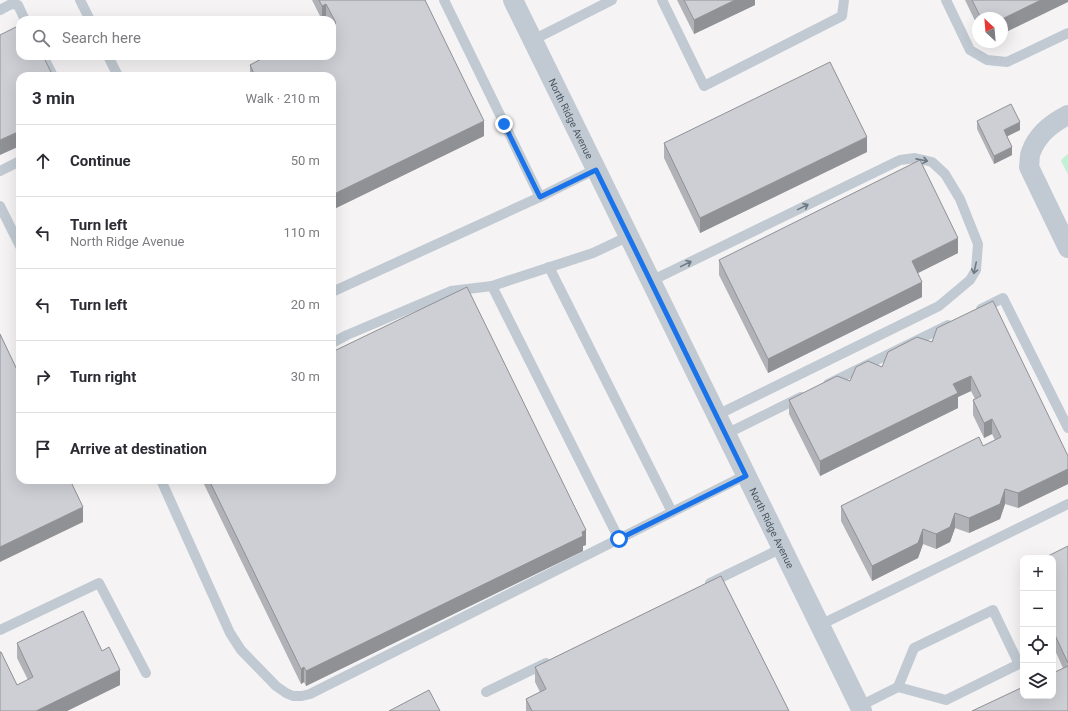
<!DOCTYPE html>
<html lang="en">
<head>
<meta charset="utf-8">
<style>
	body { margin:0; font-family:Roboto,sans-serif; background:#f2f2f3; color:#2b2b33 }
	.controls { position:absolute; right:12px; bottom:12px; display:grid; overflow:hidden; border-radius:8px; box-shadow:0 4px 16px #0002 }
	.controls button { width:36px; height:36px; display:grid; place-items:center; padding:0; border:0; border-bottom:1px solid #e1e1e2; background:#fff; color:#2b2b33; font:20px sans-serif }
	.compass { position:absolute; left:972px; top:12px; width:36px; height:36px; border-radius:50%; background:#fff; box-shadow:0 4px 16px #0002; rotate:334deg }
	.stop { position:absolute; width:12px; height:12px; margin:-9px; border:3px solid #1a73e8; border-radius:50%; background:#fff }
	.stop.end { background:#1a73e8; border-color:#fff; box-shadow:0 1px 4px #0008 }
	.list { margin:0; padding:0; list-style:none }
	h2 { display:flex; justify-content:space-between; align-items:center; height:52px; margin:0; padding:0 16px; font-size:17px }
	h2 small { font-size:13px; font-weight:400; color:#7c7c81 }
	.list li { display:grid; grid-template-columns:26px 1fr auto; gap:12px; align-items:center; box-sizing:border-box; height:72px; padding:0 16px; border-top:1px solid #e1e1e2 }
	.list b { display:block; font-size:15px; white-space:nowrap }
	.list p { margin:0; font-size:13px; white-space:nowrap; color:#7c7c81 }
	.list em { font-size:13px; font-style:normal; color:#7c7c81 }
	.icon { flex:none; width:22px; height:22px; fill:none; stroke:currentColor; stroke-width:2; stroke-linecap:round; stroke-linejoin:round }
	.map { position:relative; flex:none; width:1068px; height:711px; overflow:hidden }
	.search { position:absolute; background:#fff; box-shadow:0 4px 16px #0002; left:16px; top:16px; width:320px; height:44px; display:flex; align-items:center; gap:10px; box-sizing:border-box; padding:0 14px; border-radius:12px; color:#7c7c81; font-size:15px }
	.panel { position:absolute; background:#fff; box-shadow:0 4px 16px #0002; left:16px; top:72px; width:320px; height:412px; border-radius:12px }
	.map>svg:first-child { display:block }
	.green { fill:#c3f1d5 }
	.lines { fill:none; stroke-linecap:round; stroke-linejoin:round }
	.lane { stroke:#c1cad2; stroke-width:10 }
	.street { stroke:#c1cad2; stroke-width:20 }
	.wall { fill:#b0b2b7 }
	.shaded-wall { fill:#909195 }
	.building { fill:#cdcfd5; stroke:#909195 }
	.oneway { stroke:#6e7983 }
	.route { stroke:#1a73e8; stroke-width:5 }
	.labels { text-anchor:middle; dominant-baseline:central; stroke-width:3; stroke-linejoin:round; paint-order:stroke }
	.street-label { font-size:10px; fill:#4a5661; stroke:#fff }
</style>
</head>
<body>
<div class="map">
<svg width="1068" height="711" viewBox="0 0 1068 711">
	<rect width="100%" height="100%" fill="#f5f3f3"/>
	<polygon class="green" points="1068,154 1068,174 1061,161 1063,158"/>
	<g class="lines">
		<g class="lane">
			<polyline points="80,0 90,20"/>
			<polyline points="444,0 540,197"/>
			<polyline points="662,0 704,86 842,16 844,0"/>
			<polyline points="946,0 970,50 987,60 1007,62 1068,33"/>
			<polyline points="0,10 11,4 18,5 25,20"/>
			<polyline points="533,40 612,0"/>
			<polyline points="43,56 53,76"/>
			<polyline points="108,56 118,76"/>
			<polyline points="0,171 20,161"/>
			<polyline points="0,206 20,246"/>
			<polyline points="549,267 672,512"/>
			<polyline points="651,281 900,160 915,158 932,162 945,174 960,199 978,244 976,270 970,280 939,306 717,415"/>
			<polyline points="492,286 619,539"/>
			<polyline points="332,292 540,197 596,169"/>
			<polyline points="981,309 1003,298 1068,428"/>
			<polyline points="332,343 347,335 451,291 492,286 593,253 629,236"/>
			<polyline points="828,384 948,325"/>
			<polyline points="726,434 801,397"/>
			<polyline points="161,480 230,633 241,650 276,686 286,693 293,696 302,696 310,694 746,475"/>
			<polyline points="710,583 782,548"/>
			<polyline points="820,625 1068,504"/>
			<polyline points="0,630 99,583 146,673"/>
			<polyline points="486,692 546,663"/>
			<polyline points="860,706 898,687 914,648 993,610 1019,664 946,700 898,687"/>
		</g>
		<g class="street">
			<path id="s1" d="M513,0L862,711"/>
			<path d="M1068,115C1052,123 1037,135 1031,152C1029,156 1030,163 1029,167L1068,248"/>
		</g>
	</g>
	<g class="wall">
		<polygon points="312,0 425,0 484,136 332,210 332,76 250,76 250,65 332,56 332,20 327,20 326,19 324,20 322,20"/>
		<polygon points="677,0 755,0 755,5 694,34"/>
		<polygon points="965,0 1068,0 1002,18 978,18 978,27"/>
		<polygon points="977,121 1020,130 1007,136 1012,155 994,164 977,129"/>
		<polygon points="664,143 867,152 700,233 664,158"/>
		<polygon points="958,253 918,273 922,297 768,373 719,275 719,260"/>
		<polygon points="932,342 1068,456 1068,484 1018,508 1005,504 1000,519 969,533 955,528 950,542 936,549 923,544 918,558 872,581 841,521 841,506 983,446 995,440 992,434 984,438 973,415 973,400 975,399 971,391 958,397 958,408 820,476 789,414 789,400 850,381 882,367"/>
		<polygon points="202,480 332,480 586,545 583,546 583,551 306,686 304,682 301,684"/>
		<polygon points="1068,546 1068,711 1063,668 1053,646 1053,558"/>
		<polygon points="17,643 102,651 120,685 67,711 0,711 17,685 28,680 17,658"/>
		<polygon points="535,667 789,711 526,711 526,699 540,692 535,682"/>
	</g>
	<g class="shaded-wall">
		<polygon points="735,0 755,0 755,5 694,34 694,20"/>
		<polygon points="1041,0 1068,0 1068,2 1002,34 1002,19"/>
		<polygon points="326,4 326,19 324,20 322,20 322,6"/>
		<polygon points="484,121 484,136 332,210 332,195"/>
		<polygon points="1020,122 1020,130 1004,138 1004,130"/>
		<polygon points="20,131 20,146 0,155 0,140"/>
		<polygon points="867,137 867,152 700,233 700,218"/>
		<polygon points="1012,147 1012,155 994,164 994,156"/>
		<polygon points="958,238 958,253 912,276 912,261"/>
		<polygon points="922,282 922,297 768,373 768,359"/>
		<polygon points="971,376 971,391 958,397 958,408 820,476 820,461 953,384"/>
		<polygon points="992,419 992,434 984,438 984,423"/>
		<polygon points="1068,469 1068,484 1018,508 1018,493"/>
		<polygon points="1005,489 1005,504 1000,519 969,533 969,518"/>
		<polygon points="83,507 83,522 0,562 0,547"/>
		<polygon points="955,513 955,528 950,542 936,549 936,534"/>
		<polygon points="923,529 923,544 918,558 872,581 872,566"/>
		<polygon points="586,530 586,545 583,546 583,551 306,686 306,671"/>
		<polygon points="304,667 304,682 301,684 301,669"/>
		<polygon points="120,670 120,685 67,711 36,711"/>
	</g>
	<g class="building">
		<polygon points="319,0 425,0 484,121 332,195 332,76 255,76 250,65 267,56 332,56 332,25 336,23 326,4 322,6"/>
		<polygon points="684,0 735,0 694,20"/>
		<polygon points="972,0 1041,0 1002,19 1002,18 981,18"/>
		<polygon points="20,25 20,56 43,56 53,76 20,76 20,131 0,140 0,35"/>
		<polygon points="830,62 867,137 700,218 664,143"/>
		<polygon points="1011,104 1020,122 1004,130 1012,147 994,156 977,121"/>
		<polygon points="920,160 958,238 912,261 922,282 768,359 719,260"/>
		<polygon points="467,287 586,530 582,532 583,536 306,671 304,667 301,669 209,480 332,480 332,352"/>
		<polygon points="993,301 1068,456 1068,469 1018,493 1005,489 1000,504 969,518 955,513 950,527 936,534 923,529 918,543 872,566 841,506 979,437 983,446 1001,437 992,419 984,423 973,400 981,396 971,376 953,384 958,393 820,461 789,400 837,376 850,381 856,367 868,361 882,367 888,352 917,337 932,342 937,328"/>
		<polygon points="0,334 20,376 20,480 70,480 83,507 0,547"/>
		<polygon points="1068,546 1068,663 1053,631 1053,558 1044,558"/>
		<polygon points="721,576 789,711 532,711 526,699 546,689 535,667"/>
		<polygon points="83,611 102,651 109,647 120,670 36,711 0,711 0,652 1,652 17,685 33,677 17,643"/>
		<polygon points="1068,666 1068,711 972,711 1023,687 1023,696 1053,696 1053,673"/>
		<polygon points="429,690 440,711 389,711"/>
	</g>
	<defs><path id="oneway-shaft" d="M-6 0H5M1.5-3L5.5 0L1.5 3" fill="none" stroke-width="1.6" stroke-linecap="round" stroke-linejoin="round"/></defs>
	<g class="oneway">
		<use href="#oneway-shaft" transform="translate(922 160) rotate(11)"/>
		<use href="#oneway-shaft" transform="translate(803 207) rotate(-26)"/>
		<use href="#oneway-shaft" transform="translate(686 264) rotate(-26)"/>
		<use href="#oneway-shaft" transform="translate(975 268) rotate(102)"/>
	</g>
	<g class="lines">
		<polyline class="route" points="504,124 540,197 596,170 746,476 619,539"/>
	</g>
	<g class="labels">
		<g class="street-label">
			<text stroke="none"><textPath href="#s1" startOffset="132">North Ridge Avenue</textPath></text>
			<text stroke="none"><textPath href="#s1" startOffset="588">North Ridge Avenue</textPath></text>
		</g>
	</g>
</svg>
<div class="controls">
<button>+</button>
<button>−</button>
<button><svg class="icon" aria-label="locate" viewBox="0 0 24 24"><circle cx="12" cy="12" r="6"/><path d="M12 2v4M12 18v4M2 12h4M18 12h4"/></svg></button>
<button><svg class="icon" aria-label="layers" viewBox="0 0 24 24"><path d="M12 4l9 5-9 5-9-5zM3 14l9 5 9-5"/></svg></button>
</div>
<svg class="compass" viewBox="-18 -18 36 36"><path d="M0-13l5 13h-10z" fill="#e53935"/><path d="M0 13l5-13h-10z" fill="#7c7c81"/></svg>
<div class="stop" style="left:619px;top:539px"></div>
<div class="stop end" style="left:504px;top:124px"></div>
<div class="search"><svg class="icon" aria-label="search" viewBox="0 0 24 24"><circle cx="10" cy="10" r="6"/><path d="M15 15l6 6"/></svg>Search here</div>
<section class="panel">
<h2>3 min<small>Walk · 210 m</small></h2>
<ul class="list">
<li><svg class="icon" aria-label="ahead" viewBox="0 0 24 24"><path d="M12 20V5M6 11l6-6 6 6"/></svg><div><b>Continue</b></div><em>50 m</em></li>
<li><svg class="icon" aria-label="left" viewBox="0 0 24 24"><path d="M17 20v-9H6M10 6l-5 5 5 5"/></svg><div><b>Turn left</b><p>North Ridge Avenue</p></div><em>110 m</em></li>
<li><svg class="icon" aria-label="left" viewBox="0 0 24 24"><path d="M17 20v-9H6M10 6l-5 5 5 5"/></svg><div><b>Turn left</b></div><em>20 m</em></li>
<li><svg class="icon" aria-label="right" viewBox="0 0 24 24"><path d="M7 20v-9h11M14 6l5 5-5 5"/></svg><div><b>Turn right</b></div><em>30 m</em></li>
<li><svg class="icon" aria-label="arrive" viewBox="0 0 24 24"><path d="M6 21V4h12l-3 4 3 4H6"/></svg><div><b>Arrive at destination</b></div></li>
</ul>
</section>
</div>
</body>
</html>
